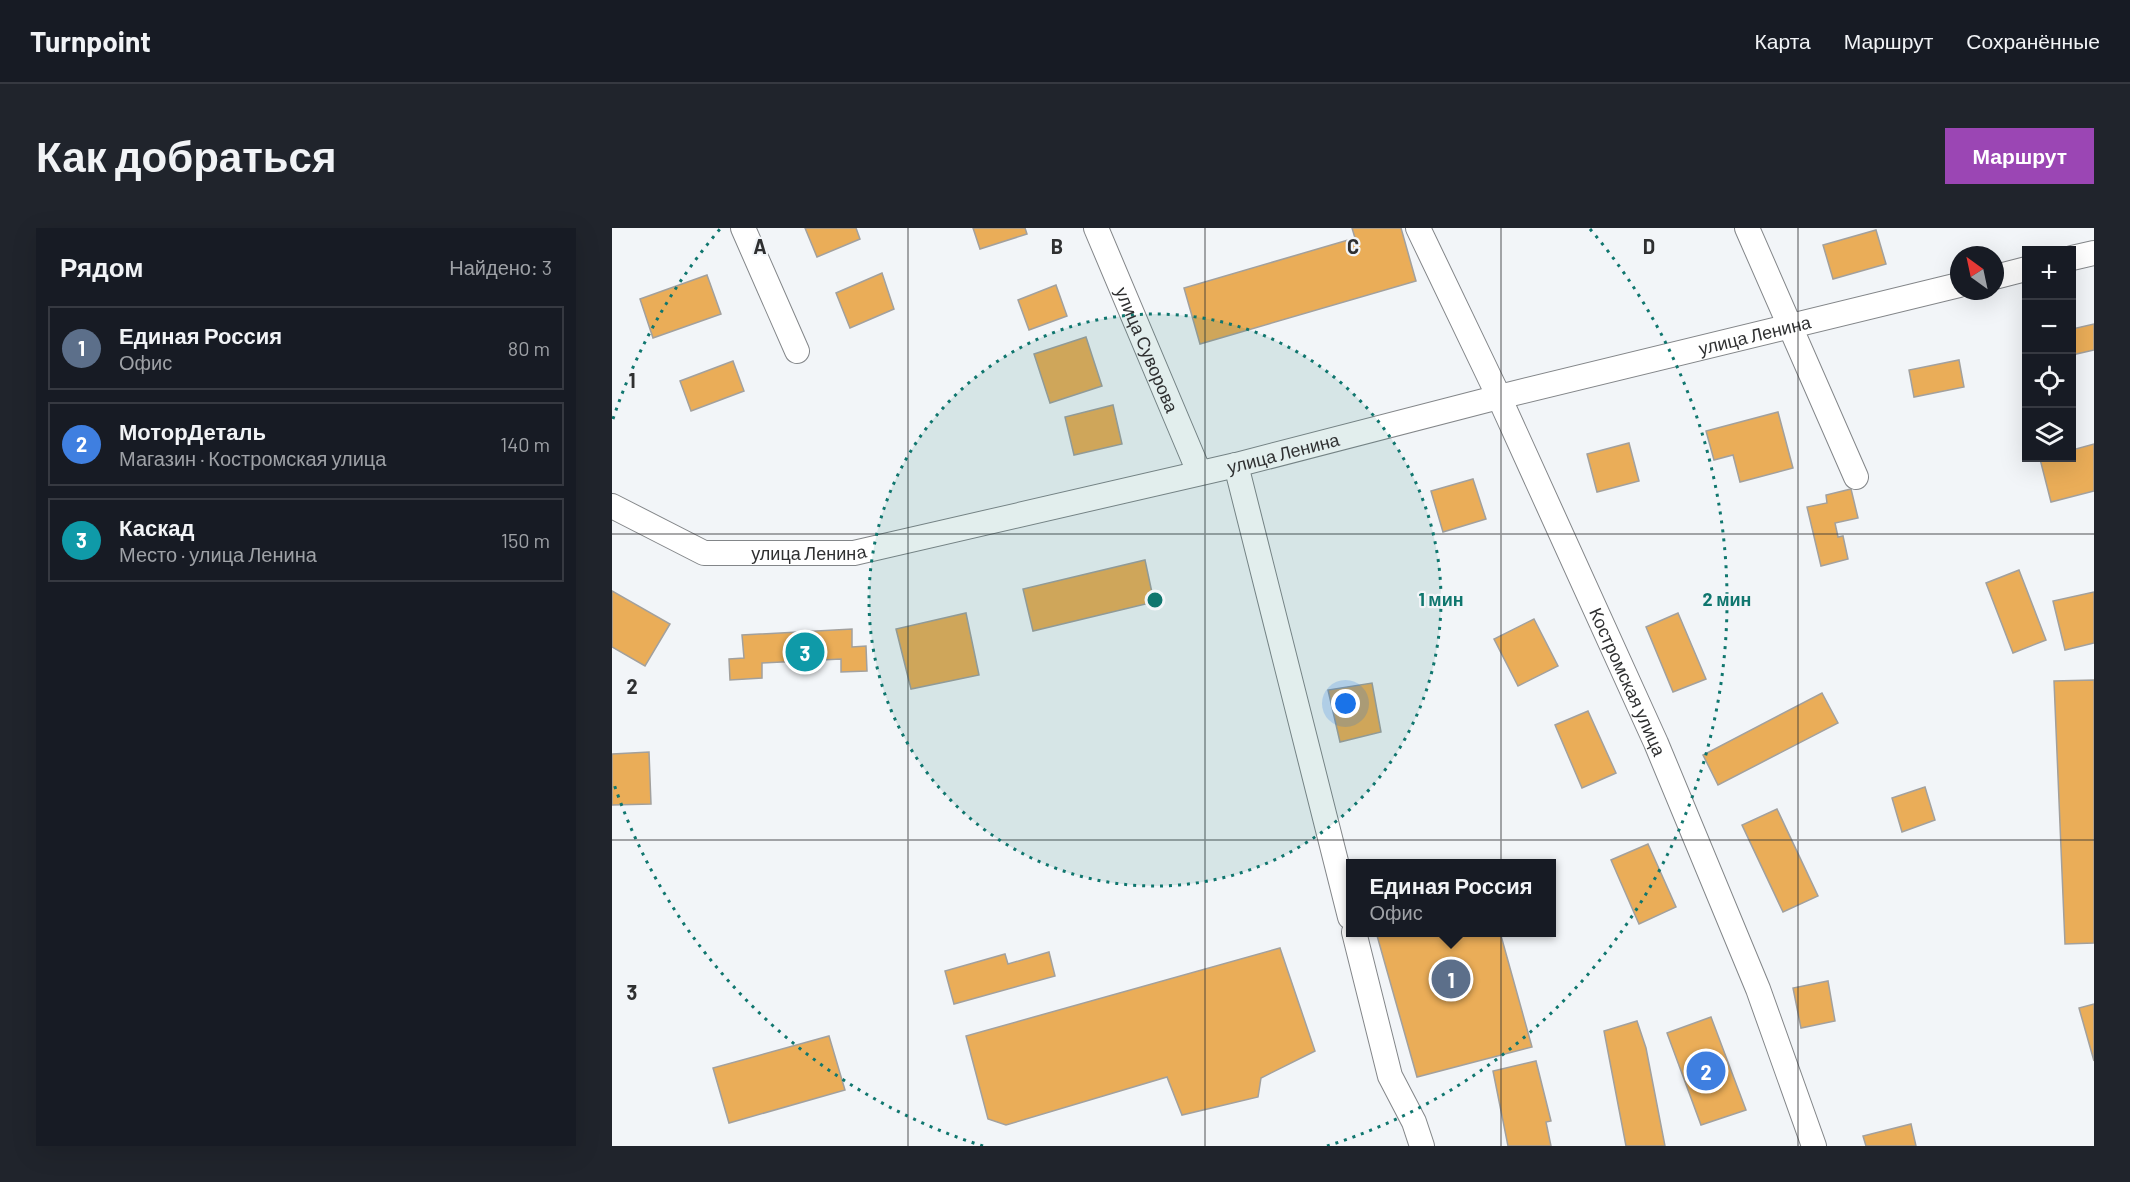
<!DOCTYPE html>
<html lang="ru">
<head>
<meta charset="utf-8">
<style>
	body { margin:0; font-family:Barlow,sans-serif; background:#20242c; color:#f1f3f6 }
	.controls { position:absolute; right:18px; top:18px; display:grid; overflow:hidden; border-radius:0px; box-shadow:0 6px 24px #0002 }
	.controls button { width:54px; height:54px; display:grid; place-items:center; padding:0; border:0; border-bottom:2px solid #363941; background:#171b24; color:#f1f3f6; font:30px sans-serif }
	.compass { position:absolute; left:1338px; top:18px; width:54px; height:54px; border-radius:50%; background:#171b24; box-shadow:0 6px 24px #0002; rotate:327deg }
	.you { position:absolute; left:734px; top:476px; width:21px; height:21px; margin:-15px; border:4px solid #fff; border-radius:50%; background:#1a73e8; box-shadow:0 0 0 9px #1a73e833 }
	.badge { display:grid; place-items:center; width:39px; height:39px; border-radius:50%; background:#9b46b4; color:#fff; font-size:20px; font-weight:700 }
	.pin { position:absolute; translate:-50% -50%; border:3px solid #fff; box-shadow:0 2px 6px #0006 }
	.popup { position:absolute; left:734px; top:631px; width:210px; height:78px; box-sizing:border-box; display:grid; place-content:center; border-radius:0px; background:#171b24; filter:drop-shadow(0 2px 4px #0005); font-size:20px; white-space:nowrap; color:#9ea1a6 }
	.popup b { font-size:22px; color:#f1f3f6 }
	.popup::after { content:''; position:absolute; left:50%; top:100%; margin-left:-12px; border:12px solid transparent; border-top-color:#171b24 }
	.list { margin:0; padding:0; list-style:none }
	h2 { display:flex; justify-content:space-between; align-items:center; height:78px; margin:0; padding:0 24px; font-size:26px }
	h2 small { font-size:20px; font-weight:400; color:#9ea1a6 }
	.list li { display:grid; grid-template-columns:39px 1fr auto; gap:18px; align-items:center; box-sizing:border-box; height:84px; margin:0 12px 12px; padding:0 12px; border:2px solid #363941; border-radius:0px }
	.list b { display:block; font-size:22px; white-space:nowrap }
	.list p { margin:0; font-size:20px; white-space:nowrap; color:#9ea1a6 }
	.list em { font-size:20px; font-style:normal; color:#9ea1a6 }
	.icon { flex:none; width:33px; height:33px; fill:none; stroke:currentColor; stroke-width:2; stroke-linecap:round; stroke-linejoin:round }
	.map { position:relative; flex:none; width:1482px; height:918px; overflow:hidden; border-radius:0px }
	header { display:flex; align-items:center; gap:36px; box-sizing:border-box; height:84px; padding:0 30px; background:#171b24; border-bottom:2px solid #363941 }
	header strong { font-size:28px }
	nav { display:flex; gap:33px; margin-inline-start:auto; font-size:21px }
	.intro { display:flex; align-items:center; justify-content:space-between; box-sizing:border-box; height:144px; padding:0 36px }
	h1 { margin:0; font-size:42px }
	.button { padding:15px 27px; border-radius:0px; background:#9b46b4; color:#fff; font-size:21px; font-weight:700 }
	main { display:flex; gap:36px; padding:0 36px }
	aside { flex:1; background:#171b24; border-radius:0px; box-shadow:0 6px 24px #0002 }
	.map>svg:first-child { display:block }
	.building { fill:#eaad58; stroke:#a2a09d; stroke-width:1.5 }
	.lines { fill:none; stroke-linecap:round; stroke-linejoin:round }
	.minor-casing { stroke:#838689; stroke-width:26 }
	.minor { stroke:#fff; stroke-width:24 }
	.grid { fill:none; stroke:#2f3031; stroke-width:1.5; stroke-opacity:0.55 }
	.ring { fill:none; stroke:#0f766e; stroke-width:3; stroke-dasharray:3 6 }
	.labels { text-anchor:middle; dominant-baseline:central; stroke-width:4.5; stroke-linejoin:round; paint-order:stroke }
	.street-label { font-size:18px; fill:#2f3031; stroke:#f2f5f8 }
	.grid-label { font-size:20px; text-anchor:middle; font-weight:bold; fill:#2f3031; stroke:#f2f5f8; stroke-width:4.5; stroke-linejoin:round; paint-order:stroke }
	.centre { fill:#0f766e; stroke:#f2f5f8; stroke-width:3 }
	.ring-label { font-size:18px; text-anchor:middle; font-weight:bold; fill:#0f766e; stroke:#f2f5f8; stroke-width:4.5; stroke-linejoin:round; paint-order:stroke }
</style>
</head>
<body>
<header>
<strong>Turnpoint</strong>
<nav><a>Карта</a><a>Маршрут</a><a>Сохранённые</a></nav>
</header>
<div class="intro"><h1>Как добраться</h1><a class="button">Маршрут</a></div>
<main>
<aside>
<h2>Рядом<small>Найдено: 3</small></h2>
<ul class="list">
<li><span class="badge" style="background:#5c6f8a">1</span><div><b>Единая Россия</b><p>Офис</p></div><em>80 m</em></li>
<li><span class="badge" style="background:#3f7fe0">2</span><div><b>МоторДеталь</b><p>Магазин · Костромская улица</p></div><em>140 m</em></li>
<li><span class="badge" style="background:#0f9aa8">3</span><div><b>Каскад</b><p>Место · улица Ленина</p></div><em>150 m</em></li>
</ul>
</aside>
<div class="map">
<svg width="1482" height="918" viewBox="0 0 1482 918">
	<rect width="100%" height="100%" fill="#f2f5f8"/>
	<g class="building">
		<polygon points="193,0 244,0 248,11 205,29"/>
		<polygon points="361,0 413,0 415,6 368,21"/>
		<polygon points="740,0 789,0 804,53 588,116 572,60 743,10"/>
		<polygon points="1264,2 1274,36 1221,51 1211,17"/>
		<polygon points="270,45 282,81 238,100 224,65"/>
		<polygon points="95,47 109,86 41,110 28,71"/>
		<polygon points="444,57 455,88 417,102 406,72"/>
		<polygon points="1482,96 1482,122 1460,127 1460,101"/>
		<polygon points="474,109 490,158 438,175 422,126"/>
		<polygon points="1347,132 1352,159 1302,169 1297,142"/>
		<polygon points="121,133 132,163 79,183 68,153"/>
		<polygon points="501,177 510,216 462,227 453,189"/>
		<polygon points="1166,184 1181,240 1128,254 1121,227 1102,232 1094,203"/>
		<polygon points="1017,215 1027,253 985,264 975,226"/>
		<polygon points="1482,216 1482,263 1439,274 1428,231 1460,230 1460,222"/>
		<polygon points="861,251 874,291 831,304 819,263"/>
		<polygon points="1239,261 1246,290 1223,295 1226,309 1231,308 1236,331 1209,338 1195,279 1215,275 1214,267"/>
		<polygon points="533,332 542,374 421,403 411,361"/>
		<polygon points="1407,342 1434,412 1401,425 1374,355"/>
		<polygon points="0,363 58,396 33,438 0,419"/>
		<polygon points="1482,364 1482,415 1453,422 1441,373"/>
		<polygon points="354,385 367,447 299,461 284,401"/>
		<polygon points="1066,385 1094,451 1061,464 1034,399"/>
		<polygon points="922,391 946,438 906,458 882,411"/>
		<polygon points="240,401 240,419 254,418 255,443 229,444 229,431 150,435 150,450 118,452 117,431 132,430 130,407"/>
		<polygon points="1482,452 1482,715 1453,716 1442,453"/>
		<polygon points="760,455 769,504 728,514 716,462"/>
		<polygon points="1210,465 1226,495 1106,557 1091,527"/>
		<polygon points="976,483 1004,545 970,560 943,497"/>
		<polygon points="37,524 39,576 0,577 0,526"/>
		<polygon points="1313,559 1323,592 1290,604 1280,570"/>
		<polygon points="1165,581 1206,668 1171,684 1130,597"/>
		<polygon points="1036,616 1064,679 1027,696 999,632"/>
		<polygon points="764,704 888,704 920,819 805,849"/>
		<polygon points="668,720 703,823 649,850 646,869 570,887 555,849 394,897 376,891 354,808"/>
		<polygon points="437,724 443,748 342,776 333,743 393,726 396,736"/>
		<polygon points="1216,753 1223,793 1189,800 1181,760"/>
		<polygon points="1482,776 1482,833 1467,780"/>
		<polygon points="1099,789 1134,882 1089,897 1055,805"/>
		<polygon points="1025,793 1034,820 1053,918 1014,918 992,803"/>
		<polygon points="217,808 233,862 117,895 101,840"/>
		<polygon points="924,833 939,893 934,894 939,918 896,918 881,843"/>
		<polygon points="1299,896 1304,918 1254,918 1251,908"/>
	</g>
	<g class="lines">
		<defs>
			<g id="minor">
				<polyline points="131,0 185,123"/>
				<path id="s1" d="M484,0L587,244"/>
				<path id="s2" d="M806,0L887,169L1044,515L1146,761L1202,918"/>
				<polyline points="1135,0 1244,249"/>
				<polyline points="1460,30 1482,25"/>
				<polyline points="1383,49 1414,41"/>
				<polyline points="624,237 738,689"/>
				<path id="s3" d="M0,278L92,325H242L624,237L887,169L1347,57"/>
				<polyline points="742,704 778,848 802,894 810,918"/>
			</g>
		</defs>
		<use href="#minor" class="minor-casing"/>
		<use href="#minor" class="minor"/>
	</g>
	<path class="grid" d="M296,0V918M593,0V918M889,0V918M1186,0V918M0,306H1482M0,612H1482"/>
	<circle cx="543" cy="372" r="286" fill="#0f766e" fill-opacity=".12"/>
	<g class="ring">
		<circle cx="543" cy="372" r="286"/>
		<path d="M371 918A572 572 0 0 1 1 553M1 191A572 572 0 0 1 108 1M978 1A572 572 0 0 1 715 918"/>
	</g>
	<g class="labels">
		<g class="street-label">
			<text stroke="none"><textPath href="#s3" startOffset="1180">улица Ленина</textPath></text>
			<text stroke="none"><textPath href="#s1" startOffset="132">улица Суворова</textPath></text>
			<text stroke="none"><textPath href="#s3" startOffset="694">улица Ленина</textPath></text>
			<text stroke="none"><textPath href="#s3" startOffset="208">улица Ленина</textPath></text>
			<text stroke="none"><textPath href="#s2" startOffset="500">Костромская улица</textPath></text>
		</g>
	</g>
	<g class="grid-label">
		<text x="148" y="26">A</text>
		<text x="445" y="26">B</text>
		<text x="741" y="26">C</text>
		<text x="1037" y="26">D</text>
		<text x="20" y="160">1</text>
		<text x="20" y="466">2</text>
		<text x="20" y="772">3</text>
	</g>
	<circle cx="543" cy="372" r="9" class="centre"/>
	<g class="ring-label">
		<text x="829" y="378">1 мин</text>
		<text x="1115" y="378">2 мин</text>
	</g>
</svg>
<div class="controls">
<button>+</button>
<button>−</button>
<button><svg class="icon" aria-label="locate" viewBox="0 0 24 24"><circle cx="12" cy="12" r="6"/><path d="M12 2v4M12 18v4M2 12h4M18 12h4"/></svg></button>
<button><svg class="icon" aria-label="layers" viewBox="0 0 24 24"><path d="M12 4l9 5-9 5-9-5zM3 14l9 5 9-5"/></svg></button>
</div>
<svg class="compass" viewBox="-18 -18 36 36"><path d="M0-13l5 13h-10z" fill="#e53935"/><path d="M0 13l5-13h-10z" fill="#9ea1a6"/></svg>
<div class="you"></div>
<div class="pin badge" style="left:839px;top:751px;background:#5c6f8a">1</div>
<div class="popup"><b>Единая Россия</b>Офис</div>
<div class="pin badge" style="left:1094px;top:843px;background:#3f7fe0">2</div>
<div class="pin badge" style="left:193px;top:424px;background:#0f9aa8">3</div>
</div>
</main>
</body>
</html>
